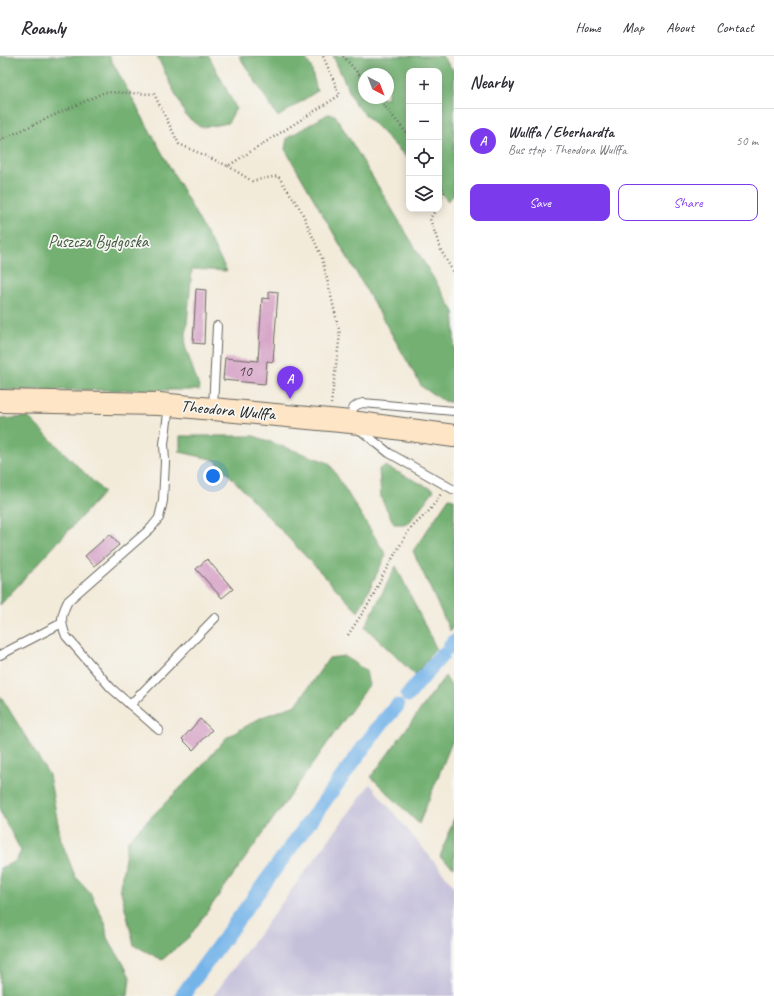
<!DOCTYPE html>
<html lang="en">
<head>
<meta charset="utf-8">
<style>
	body { margin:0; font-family:Caveat,sans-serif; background:#f2f2f3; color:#2b2b33 }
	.controls { position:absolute; right:12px; top:12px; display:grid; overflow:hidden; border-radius:8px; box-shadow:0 2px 10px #0003 }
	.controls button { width:36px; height:36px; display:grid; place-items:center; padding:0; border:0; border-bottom:1px solid #e1e1e2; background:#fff; color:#2b2b33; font:20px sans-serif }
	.compass { position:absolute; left:358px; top:12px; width:36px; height:36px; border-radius:50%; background:#fff; box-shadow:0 2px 10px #0003; rotate:138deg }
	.you { position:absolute; left:213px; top:420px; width:14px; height:14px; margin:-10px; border:3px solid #fff; border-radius:50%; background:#1a73e8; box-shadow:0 0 0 6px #1a73e833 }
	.badge { display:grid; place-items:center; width:26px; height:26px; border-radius:50%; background:#7c3aed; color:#fff; font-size:13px; font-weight:700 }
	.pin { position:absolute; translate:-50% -33px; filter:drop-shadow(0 1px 2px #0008) }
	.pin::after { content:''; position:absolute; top:21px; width:14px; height:12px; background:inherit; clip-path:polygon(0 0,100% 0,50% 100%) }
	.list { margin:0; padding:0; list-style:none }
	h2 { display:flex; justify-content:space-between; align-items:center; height:52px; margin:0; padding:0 16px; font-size:17px }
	h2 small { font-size:13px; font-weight:400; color:#7c7c81 }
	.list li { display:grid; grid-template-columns:26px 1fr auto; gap:12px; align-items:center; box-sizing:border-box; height:64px; padding:0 16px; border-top:1px solid #e1e1e2 }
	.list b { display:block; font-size:15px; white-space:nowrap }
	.list p { margin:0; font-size:13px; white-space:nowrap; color:#7c7c81 }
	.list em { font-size:13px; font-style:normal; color:#7c7c81 }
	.actions { display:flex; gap:8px; padding:12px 16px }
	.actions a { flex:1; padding:9px 0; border:1px solid #7c3aed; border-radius:8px; text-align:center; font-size:14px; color:#7c3aed }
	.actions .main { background:#7c3aed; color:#fff }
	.icon { flex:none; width:22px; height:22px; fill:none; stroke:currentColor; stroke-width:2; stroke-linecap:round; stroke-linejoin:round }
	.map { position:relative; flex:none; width:454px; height:940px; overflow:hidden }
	header { display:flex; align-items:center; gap:24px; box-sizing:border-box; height:56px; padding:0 20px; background:#fff; border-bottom:1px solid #e1e1e2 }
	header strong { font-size:19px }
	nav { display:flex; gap:22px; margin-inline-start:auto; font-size:14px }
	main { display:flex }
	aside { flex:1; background:#fff }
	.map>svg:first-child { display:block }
	.industrial { fill:#c5c0da }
	.forest { fill:#73b072; stroke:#486647; fill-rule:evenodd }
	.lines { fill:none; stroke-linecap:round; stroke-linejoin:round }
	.canal { stroke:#75b4e9; stroke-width:15 }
	.building { fill:#d299c1 }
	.lane-casing { stroke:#67645e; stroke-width:10 }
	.secondary-casing { stroke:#67645e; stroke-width:24 }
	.path { stroke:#67645e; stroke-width:2.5; stroke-dasharray:1 3; stroke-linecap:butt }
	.lane { stroke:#fff; stroke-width:8 }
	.secondary { stroke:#fde5c5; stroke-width:22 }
	.labels { text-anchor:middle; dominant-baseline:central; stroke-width:3.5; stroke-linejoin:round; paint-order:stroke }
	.number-label { font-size:15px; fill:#4a3b45 }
	.park-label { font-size:17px; fill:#445a40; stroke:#f6f6f2 }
	.street-label { font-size:17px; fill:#1c1c1c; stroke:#f6f6f2 }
</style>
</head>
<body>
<header>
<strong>Roamly</strong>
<nav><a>Home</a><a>Map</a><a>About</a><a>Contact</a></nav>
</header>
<main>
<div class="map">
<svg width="454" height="940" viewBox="0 0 454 940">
	<rect width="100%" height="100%" fill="#f6f6f2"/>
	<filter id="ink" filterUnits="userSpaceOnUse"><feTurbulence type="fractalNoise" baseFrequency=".025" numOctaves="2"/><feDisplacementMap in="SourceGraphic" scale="8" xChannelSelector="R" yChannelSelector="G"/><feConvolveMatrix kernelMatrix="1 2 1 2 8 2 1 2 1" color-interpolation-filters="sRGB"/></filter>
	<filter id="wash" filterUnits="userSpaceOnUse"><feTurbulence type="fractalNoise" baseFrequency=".012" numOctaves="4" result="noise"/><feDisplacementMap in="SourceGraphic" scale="16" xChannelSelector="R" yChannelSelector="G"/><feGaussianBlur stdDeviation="0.9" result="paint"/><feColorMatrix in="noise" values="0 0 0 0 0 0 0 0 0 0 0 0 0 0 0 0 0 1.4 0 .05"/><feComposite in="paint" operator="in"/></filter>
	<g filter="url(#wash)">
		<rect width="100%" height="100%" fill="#f3ebda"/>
		<polygon class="industrial" points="370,728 454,830 454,940 213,940"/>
		<g class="forest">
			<polygon points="0,0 109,0 227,215 192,213 185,290 200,334 0,334"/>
			<polygon points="157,0 209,0 236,52 228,67 212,70 200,71 186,60"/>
			<polygon points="239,0 304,0 311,11 317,35 278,61"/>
			<path d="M333,0H442L454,15V139L448,145L439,135V15H409V104L355,48ZM364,18H388V42H364Z"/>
			<polygon points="328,58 335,59 454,256 454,347 444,345 422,331 285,93 287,82"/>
			<polygon points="28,361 104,436 0,549 0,363"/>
			<polygon points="180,380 254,380 329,407 386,499 358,556 215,404 180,396"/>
			<polygon points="385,410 434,434 408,468 394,468 381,442 379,413"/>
			<polygon points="449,442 454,443 454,570 450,575 413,495"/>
			<polygon points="396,510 436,592 415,619 365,571"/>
			<polygon points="344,600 366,615 369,629 189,881 162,904 134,889 120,831 128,784 202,710 226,682 262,661 296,649 329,602"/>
			<polygon points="445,620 454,635 454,681 419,768 371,721"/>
			<polygon points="0,642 2,642 49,719 61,784 75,820 89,835 105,866 107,882 123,907 130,921 128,940 0,940 0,812 16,805 21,795 0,755"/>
			<polygon points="454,762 454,812 440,801"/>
		</g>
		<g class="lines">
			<g class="canal">
				<polyline points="450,591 454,586"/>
				<polyline points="408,639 442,599"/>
				<polyline points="182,940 380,669 397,650"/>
			</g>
		</g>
		<g id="blocks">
			<g class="building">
				<polygon points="196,233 206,234 204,288 193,287"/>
				<polygon points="269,235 278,236 273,306 267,305 265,328 223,324 225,302 258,305 262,242 269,243"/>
				<polygon points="110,478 119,489 94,510 85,500"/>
				<polygon points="207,503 233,533 222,542 196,513"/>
				<polygon points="200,663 212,674 193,694 182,683"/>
			</g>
		</g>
	</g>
	<g filter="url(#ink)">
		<use href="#blocks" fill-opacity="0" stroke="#67645e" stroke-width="1"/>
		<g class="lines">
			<defs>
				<g id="lane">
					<polyline points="213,352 217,270"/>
					<path d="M351,365C352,354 351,350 363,347L454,355"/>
					<polyline points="359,373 389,397 454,434"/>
					<polyline points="0,599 62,567"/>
					<polyline points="130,649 215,562"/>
					<path d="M159,674L111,632L66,580C60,565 61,559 68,545L151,472L159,462L163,445L165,406L164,388L169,350"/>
				</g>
				<polyline id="secondary" points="0,345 159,348 351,366 454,380"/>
			</defs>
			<use href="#lane" class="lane-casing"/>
			<use href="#secondary" class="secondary-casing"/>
			<g class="path">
				<polyline points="343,0 364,24"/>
				<polyline points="378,42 409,80"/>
				<polyline points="0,84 105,36 154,38 179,88 228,110 340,39 323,0"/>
				<polyline points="228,110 252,125 278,120 301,154 322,202 340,278 331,348"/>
				<polyline points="439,125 444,136 439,147"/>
				<polyline points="436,153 430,163 441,194 454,218"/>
				<polyline points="348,579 371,544 384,517 409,474 430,454 441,438"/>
			</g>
			<use href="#lane" class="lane"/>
			<use href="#secondary" class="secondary"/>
		</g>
	</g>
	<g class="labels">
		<g class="number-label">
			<text x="245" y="315">10</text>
		</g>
		<g class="park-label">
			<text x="98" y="185">Puszcza Bydgoska</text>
		</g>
		<g class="street-label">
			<text transform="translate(228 354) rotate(5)">Theodora Wulffa</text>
		</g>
	</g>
</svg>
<div class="controls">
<button>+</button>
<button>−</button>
<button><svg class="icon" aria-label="locate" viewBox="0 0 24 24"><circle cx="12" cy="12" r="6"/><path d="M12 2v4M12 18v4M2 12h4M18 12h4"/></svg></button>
<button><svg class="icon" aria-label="layers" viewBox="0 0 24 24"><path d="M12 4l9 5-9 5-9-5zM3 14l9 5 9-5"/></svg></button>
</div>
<svg class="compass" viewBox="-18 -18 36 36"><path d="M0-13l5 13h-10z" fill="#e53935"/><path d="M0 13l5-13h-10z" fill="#7c7c81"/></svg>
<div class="you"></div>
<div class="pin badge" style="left:290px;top:343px">A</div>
</div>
<aside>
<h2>Nearby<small></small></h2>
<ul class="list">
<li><span class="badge">A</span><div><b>Wulffa / Eberhardta</b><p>Bus stop · Theodora Wulffa</p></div><em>50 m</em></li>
</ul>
<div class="actions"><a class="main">Save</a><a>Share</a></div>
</aside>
</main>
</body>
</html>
